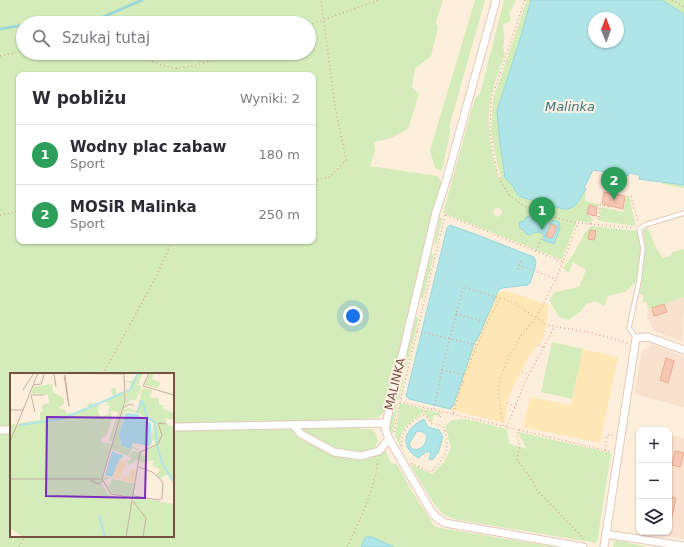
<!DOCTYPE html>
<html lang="pl">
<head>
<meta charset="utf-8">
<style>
	body { margin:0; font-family:"DejaVu Sans",sans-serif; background:#f2f2f3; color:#2b2b33 }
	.controls { position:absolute; right:12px; bottom:12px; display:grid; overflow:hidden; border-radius:8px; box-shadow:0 1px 3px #0004 }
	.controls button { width:36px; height:36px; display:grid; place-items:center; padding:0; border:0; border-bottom:1px solid #e1e1e2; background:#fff; color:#2b2b33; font:20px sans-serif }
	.compass { position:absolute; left:588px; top:12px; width:36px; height:36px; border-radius:50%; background:#fff; box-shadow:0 1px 3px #0004; rotate:359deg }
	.you { position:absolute; left:353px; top:316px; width:14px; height:14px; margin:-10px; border:3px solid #fff; border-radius:50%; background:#1a73e8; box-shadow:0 0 0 6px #1a73e833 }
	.badge { display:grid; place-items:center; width:26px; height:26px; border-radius:50%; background:#db2777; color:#fff; font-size:13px; font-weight:700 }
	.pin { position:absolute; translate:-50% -33px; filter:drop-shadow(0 1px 2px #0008) }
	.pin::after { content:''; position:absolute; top:21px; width:14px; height:12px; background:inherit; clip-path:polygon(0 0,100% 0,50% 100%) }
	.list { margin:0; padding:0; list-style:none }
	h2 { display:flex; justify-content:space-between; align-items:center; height:52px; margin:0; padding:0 16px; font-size:17px }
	h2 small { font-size:13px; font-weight:400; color:#7c7c81 }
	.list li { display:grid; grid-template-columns:26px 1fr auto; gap:12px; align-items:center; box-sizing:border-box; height:60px; padding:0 16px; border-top:1px solid #e1e1e2 }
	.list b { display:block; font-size:15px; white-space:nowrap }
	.list p { margin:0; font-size:13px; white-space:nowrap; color:#7c7c81 }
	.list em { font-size:13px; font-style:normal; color:#7c7c81 }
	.icon { flex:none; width:22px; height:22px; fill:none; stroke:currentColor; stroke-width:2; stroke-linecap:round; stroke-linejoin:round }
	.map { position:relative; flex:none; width:684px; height:547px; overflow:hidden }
	.search { position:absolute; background:#fff; box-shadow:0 1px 3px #0004; left:16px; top:16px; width:300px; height:44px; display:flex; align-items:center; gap:10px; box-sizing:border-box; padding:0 14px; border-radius:22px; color:#7c7c81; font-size:15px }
	.panel { position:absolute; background:#fff; box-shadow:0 1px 3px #0004; left:16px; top:72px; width:300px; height:172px; border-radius:8px }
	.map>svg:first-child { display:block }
	.residential { fill:#f8e1cd }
	.green { fill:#d3ecba; fill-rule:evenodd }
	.sand { fill:#ffe8b5 }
	.water { fill:#b0e5e8; stroke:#95d7db; fill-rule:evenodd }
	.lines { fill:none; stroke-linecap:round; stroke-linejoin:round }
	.stream { stroke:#95d7db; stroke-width:2.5 }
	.building { fill:#f6c7b2; stroke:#eaab91 }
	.service-casing { stroke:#e4cabb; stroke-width:5.5 }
	.minor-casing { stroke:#e4cabb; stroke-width:9 }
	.path { stroke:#daaa95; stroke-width:1.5; stroke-dasharray:1 3; stroke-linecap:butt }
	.service { stroke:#fff; stroke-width:3.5 }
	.minor { stroke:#fff; stroke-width:7 }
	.labels { text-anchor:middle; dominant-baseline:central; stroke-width:4; stroke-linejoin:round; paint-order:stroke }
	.street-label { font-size:12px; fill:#755144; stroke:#fff2e4 }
	.water-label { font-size:13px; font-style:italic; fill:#36777c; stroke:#fff2e4 }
	.inset-river { fill:none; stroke:#b0e5e8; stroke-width:2 }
	.inset-road { fill:none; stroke:#c7af9f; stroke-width:1 }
	.view { fill:#7b2cbf; fill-opacity:0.15; stroke:#7b2cbf; stroke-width:2 }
	.inset-edge { fill:none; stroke:#755144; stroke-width:2 }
</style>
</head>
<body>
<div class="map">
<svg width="684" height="547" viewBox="0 0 684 547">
	<rect width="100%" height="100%" fill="#feeedc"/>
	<g class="residential">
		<polygon points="684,297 683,342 654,331 647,317 648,309"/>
		<polygon points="652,344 684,357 684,407 634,394 642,351"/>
		<polygon points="669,435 684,438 684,539 650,533 669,532"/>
	</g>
	<g class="green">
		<path d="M0,0H443L436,22L438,28L431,56L415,69L412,87L419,94L408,129L391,138L374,142L375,152L370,166L437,176L441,182L386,408C381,420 373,418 362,419L361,429H371L375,432L378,440L375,448L386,452L391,463L397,464L411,490L435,527L555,547H394L372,537L364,540L361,547H0ZM23,23H309V53H23ZM19,75H313V241H19ZM11,374H173V536H11Z"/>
		<polygon points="475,0 485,0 450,124 450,133 442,171 435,168 430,150"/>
		<path d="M504,0H516L509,14L511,19L509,22L503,24C503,30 505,35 504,41C504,47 502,46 505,54C500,68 494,83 491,98C485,124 492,156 499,181L501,175L498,168L491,132L493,99L527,0H531L522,33L497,111L500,143L505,178L513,186L517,194L521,197L563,209C575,211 580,198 586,189L585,201L599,204V207L589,206L587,215L592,217L591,223L577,221L562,260L443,213L475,98L480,94ZM497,208H500L502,212L501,215L497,217L493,213L494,210ZM526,217L536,218L551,224L553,220L560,226L554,244L543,239L545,235L539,232L533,233L531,235L525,231V221Z"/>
		<polygon points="662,0 684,0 684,14"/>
		<polygon points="663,182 684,185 684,188 662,184"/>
		<polygon points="626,195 629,196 636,226 599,221 601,207 623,212"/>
		<polygon points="441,217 442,220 436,245 434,244 439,219"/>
		<polygon points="591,226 637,231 640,244 645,243 643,233 643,230 648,228 656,248 663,258 670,256 673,252 684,249 684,297 648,309 647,303 643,302 644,296 639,293 642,283 636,282 625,292 608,296 604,306 596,301 586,304 581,311 569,320 559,317 549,300 555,292 579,287 586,270 573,262 568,273 563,268 574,253 585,232"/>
		<polygon points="431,253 434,254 423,299 420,298"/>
		<polygon points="416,317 419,318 406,369 403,368"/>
		<polygon points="552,342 583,349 572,399 541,392"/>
		<polygon points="401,377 404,378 399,400 395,400"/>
		<polygon points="394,402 398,403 392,436 391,436 389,428"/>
		<path d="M400,403L424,409L423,413C413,420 397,430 401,445C403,451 407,457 409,462L395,436Z"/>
		<polygon points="426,409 440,413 440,416 434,415 432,423 425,414"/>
		<polygon points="466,419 507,429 509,444 527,449 519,435 519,432 611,453 597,543 458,520 444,515 434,504 409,463 432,474 444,462 451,448 445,426 452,420"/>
		<polygon points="615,540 648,547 613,547"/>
	</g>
	<g class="sand">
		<polygon points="500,291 514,293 549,305 544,337 530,355 513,387 507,402 505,423 451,410 474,344 479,336 497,295"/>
		<polygon points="583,349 618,357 600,443 523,427 530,397 571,405"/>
	</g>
	<g class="water">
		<path d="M531,0H662L684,14V185L639,179L640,175L629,173L628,176L612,175V173L593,170L584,188L586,189C580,198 575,211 563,209L521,197L517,194L513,186L505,178L500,143L497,111L522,33ZM594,18H618V42H594Z"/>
		<polygon points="530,216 536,218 538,217 551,224 553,220 559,222 560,228 554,244 543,240 545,235 539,232 533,233 529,235 526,234 524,230 520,228 519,225 520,222 525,221 526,217"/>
		<polygon points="450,225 475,234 534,257 536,262 535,268 530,283 528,285 502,288 498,291 479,336 474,344 453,406 450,409 409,399 406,396 447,228"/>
		<path d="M424,419L428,427L439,430L443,437L438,453L432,460L429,459L431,452H426L418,458C397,444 406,428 424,419ZM417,431C422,431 425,433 427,437C425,446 421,451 412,449L409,444Z"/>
		<polygon points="366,537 372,537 394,547 361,547 364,540"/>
	</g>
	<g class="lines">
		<g class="stream">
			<polyline points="31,23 49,19 103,17 142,0"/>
			<polyline points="0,29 23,25"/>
		</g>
	</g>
	<g class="building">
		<polygon points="604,192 625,196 623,209 602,204"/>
		<polygon points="589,205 597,207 596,216 587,214"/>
		<polygon points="551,224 557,227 552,238 546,236"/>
		<polygon points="590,230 596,231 594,240 588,239"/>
		<polygon points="664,304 667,312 654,316 652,308"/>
		<polygon points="666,358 674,361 668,383 660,380"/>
		<polygon points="675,451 684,453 680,467 672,465"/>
		<polygon points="669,496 676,498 672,517 669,517"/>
	</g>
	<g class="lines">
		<defs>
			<polyline id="service" points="636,338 629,328 639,281 643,248 639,229 645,225 684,213"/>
			<g id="minor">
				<polyline points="496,0 447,178 436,212 385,428 389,439 431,511 436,517 445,523 583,547"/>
				<polyline points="293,425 301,434 334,452 361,456 379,451 389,439"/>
				<polyline points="173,427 386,423"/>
				<polyline points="0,430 11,430"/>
				<polyline points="606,534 684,546"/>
				<polyline points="604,547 636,338 648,337 684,350"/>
			</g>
		</defs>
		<use href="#service" class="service-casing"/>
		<use href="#minor" class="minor-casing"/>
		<g class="path">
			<polyline points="525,0 491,100 490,132 496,168 500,181 510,196 524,206 557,218 578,223"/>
			<polyline points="672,0 684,7"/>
			<polyline points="309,25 379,0"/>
			<path d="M130,53C143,58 165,68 178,68C196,67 214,59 231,53"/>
			<polyline points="0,56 23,51"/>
			<polyline points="177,68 177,75"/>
			<polyline points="313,180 330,177 346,160 335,106 321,0"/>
			<polyline points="631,196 638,222"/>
			<polyline points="0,215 19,211"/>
			<path d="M445,215L400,402L453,414C464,373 480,335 500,298L514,303L547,325L593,333L627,343L629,341"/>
			<polyline points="446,215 563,262 578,223 634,228"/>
			<polyline points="599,217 600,205 610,207"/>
			<polyline points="591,224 593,216 599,217 598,223"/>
			<polyline points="536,251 544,233"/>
			<polyline points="521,261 519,265 556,279"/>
			<polyline points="563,262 556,279 536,318 522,334 510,355 500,378 498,391 503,426 519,430 517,435 520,445 517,460 528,474 537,490 585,540"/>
			<polyline points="518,269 519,265"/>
			<polyline points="456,314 487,322"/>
			<polyline points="417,331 476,345"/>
			<polyline points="538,345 543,347"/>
			<polyline points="442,370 463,287 500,298"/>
			<polyline points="522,372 529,375"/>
			<polyline points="103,374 156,277 172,241"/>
			<polyline points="507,403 515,407"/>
			<polyline points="434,409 442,370 465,375"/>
			<polyline points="453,414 503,426"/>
			<polyline points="440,417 442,412"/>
			<polyline points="507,427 525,382 555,326"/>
			<polyline points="519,430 612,452"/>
			<polyline points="394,432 400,402"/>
			<path d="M402,446C400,431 411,420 424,415L425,408"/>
			<polyline points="605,450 607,435 615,435"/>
			<path d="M411,463L431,472C442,460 450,454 446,436C445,433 445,429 443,427C440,424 434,424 431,423L426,416L424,415"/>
			<polyline points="19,547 25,536"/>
			<path d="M347,547C359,523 376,485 378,459"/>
		</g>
		<use href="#service" class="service"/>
		<use href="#minor" class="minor"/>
	</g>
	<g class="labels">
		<g class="street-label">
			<text transform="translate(395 384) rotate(-76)">MALINKA</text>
		</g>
		<g class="water-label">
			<text x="570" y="106">Malinka</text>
		</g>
	</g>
	<g transform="translate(10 373)">
		<rect width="164" height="164" fill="#feeedc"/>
		<path d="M129,0H133L128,12L132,14L126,27H121L114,34L116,19L121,18L123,12L122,11L119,16L121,10L115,8H123ZM140,0H144L142,6L151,10L147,15L134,12ZM42,11L43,19L54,26V31L48,35L54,36L57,41L79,35L77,32L82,29L84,33L91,32L88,34V39L91,44L98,41L100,33L95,32L99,30L92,29L104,23L101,19L102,15H106V21L114,18V28L101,70L99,67L108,39L100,38L102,44L100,53L96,63L91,65V69L101,71L91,110L99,122L124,128L125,124L164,131V164H13L0,155V52L30,47V38L33,40L32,32L39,30L38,22L21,20L23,14ZM133,15L142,17L140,25H149V31L154,33L152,35L164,40V47L155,45L157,51L164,54V112L157,101L151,106L146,102L150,97L142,92L144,87L131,90L129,86L119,92L116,89L121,87L122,84H118L123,78L131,79L133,83L138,82L137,76L145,72L143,66L141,73L133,72L140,73L142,68L143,50L130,41L118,38L114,40L111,53L116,40L109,61L112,73L119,76L122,73L127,76L128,74L129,78L123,75L118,83L101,76L113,35L116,37L117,34L128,39L129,26L131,28L130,21ZM95,100L94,103L100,105L94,108L99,114L102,106L125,111L123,124L101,120L93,107Z" fill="#d3ecba"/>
		<path d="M109,87L116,89L110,107L102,104ZM121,96L126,97L123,110L112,107L113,103L119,104Z" fill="#ffe8b5"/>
		<path d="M116,40L127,41L141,50L142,68L140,73L123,70L120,76L112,73L109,61ZM102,78L114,83L109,87L102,104L95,102Z" fill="#b0e5e8"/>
		<path class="inset-river" d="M116,18L120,17L128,0M132,27L137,44L145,49L147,70M127,40L132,27M9,52L52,46L113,20M147,72L152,90L164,109M89,142L95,164"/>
		<path class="inset-road" d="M36,0L114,1M139,0L133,13L164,22M44,1L46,14M54,2L59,33L55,2M23,12L31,11L34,2L32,0M13,17L24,0M21,22L25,39M21,22H34M113,35L120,31L124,33M0,37H13M0,69L28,0M0,106H92M92,106L115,27L114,0M92,106L101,121L124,125M80,107L89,111L93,108M124,123L149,127L152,125L153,110L150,106L142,99L129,94M123,128L136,145L133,164M116,164L130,79L148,71L152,62L148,50L156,51"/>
		<path class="view" d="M37,44L137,45L135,125L36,123Z"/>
		<rect width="164" height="164" class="inset-edge"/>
	</g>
</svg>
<div class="controls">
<button>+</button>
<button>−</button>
<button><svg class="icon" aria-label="layers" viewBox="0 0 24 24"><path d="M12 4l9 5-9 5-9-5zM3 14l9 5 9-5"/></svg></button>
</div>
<svg class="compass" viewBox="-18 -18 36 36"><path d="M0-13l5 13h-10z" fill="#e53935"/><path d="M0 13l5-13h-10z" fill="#7c7c81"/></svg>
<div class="you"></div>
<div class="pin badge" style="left:542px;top:230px;background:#2e9e5b">1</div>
<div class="pin badge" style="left:614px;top:200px;background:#2e9e5b">2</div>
<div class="search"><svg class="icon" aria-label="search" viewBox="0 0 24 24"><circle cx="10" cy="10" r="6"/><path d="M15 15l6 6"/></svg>Szukaj tutaj</div>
<section class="panel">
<h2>W pobliżu<small>Wyniki: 2</small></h2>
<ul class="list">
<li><span class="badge" style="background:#2e9e5b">1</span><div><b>Wodny plac zabaw</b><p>Sport</p></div><em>180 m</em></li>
<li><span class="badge" style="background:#2e9e5b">2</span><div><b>MOSiR Malinka</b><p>Sport</p></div><em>250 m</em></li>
</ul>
</section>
</div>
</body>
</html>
